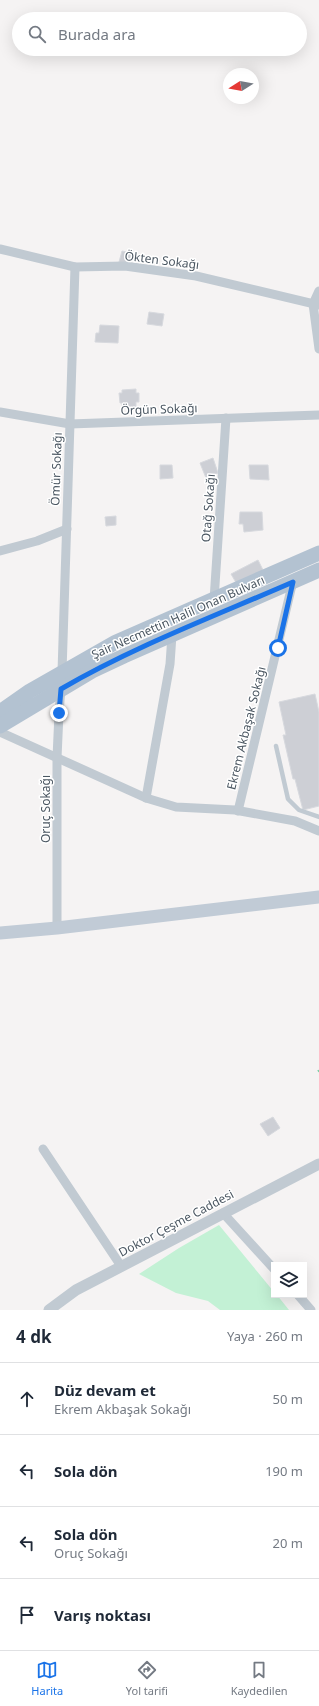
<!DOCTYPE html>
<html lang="tr">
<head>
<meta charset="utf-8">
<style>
	body { margin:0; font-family:"Noto Sans",sans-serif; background:#f2f2f3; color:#1f2937 }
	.controls { position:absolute; right:12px; bottom:12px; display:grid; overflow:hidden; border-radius:0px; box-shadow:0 4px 16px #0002 }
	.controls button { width:36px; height:36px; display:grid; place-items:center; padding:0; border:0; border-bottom:1px solid #e0e1e3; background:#fff; color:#1f2937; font:20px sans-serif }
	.compass { position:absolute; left:223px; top:68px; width:36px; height:36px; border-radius:50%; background:#fff; box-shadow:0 4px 16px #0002; rotate:259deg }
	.stop { position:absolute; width:12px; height:12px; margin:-9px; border:3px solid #1a73e8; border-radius:50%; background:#fff }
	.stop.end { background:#1a73e8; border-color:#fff; box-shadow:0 1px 4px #0008 }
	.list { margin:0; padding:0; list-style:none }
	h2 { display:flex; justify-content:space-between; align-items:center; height:52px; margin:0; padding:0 16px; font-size:17px }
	h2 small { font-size:13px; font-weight:400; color:#747a83 }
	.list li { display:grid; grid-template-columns:26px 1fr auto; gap:12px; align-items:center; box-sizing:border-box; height:72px; padding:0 16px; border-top:1px solid #e0e1e3 }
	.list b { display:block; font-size:15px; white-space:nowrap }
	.list p { margin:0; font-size:13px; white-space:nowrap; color:#747a83 }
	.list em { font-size:13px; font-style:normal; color:#747a83 }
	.icon { flex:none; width:22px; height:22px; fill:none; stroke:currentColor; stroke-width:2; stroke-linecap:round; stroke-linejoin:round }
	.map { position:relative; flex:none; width:319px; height:1310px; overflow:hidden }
	.search { position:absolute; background:#fff; box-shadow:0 4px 16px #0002; left:12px; right:12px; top:12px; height:44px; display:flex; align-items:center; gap:10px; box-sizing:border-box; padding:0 14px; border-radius:22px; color:#747a83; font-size:15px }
	.sheet { height:340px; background:#fff }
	nav { display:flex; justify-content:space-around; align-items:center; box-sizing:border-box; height:56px; border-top:1px solid #e0e1e3; background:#fff; font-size:11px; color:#747a83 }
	nav a { display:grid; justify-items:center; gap:2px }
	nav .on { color:#1a73e8 }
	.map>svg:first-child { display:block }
	.green { fill:#c3f1d5 }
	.building { fill:#cdcfd5; stroke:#d7d9de }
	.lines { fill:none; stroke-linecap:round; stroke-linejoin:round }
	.path { stroke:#7ad0a6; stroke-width:1.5; stroke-dasharray:3 2; stroke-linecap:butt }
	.service { stroke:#c1cad2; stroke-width:4.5 }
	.minor { stroke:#c1cad2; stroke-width:9 }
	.tertiary { stroke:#c1cad2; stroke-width:11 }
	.secondary { stroke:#c1cbd6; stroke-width:13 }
	.primary { stroke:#b3c2d1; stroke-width:15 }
	.route { stroke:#1a73e8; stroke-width:5 }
	.labels { text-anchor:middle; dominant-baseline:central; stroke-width:3; stroke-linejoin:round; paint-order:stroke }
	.street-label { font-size:12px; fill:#4a5661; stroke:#fff }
</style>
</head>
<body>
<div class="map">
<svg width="319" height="1310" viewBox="0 0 319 1310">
	<rect width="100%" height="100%" fill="#f5f3f3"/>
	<polygon class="green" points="219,1225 274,1292 274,1295 277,1295 289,1310 220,1310 208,1301 176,1293 139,1274 179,1248"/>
	<g class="building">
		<polygon points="122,251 132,253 129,264 119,262"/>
		<polygon points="149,312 164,314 162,326 147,324"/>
		<polygon points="100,325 119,326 118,343 95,342 96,333 99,333"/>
		<polygon points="136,389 136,393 139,393 139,402 136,402 136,407 122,408 122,403 120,403 119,393 122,393 122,390"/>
		<polygon points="213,458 218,473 206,478 200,463"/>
		<polygon points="160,465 172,465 173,478 160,479"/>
		<polygon points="249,465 268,465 269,480 250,479"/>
		<polygon points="240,512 262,512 263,530 244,532 243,524 239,524"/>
		<polygon points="116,516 116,525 106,526 105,517"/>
		<polygon points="258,560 264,572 238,586 231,574"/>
		<polygon points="315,694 319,712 319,806 303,810 295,779 293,779 283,735 286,735 279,702"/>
		<polygon points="273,1117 280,1128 268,1136 260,1124"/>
	</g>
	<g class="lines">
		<polyline class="path" points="318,1070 319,1072"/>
		<polyline class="service" points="276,746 288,799 299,810 319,817"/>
		<g class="minor">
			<polyline points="0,249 75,267 125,266 196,276 319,305"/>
			<polyline points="319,291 313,304 319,349"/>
			<polyline points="0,412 70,424 319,415"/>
			<polyline points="0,551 37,541 67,529"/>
			<polyline points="214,600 226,418"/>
			<polyline points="62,672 75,267"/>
			<polyline points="0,732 146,798 176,807 235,810 295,821 319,831"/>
			<polyline points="146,798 170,664 172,635"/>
			<polyline points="238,811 293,581"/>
			<polyline points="57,928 57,758 59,713 61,689"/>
			<polyline points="43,1149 121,1266"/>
			<polyline points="223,1213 274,1269"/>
			<polyline points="298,1295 311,1310"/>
		</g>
		<polyline class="tertiary" points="49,1310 76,1290 319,1164"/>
		<polyline class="secondary" points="0,933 57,928 319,897"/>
		<g class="primary">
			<polyline points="0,712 30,691 116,642 319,553"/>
			<polyline points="0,726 92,671 124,656 319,570"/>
		</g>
	</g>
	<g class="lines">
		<path class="route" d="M59,713L61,689C135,646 215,616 293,582L278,648"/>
	</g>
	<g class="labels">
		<g class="street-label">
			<text transform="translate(162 260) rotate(7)">Ökten Sokağı</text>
			<text transform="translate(159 409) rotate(-2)">Örgün Sokağı</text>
			<text transform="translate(56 469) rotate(-88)">Ömür Sokağı</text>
			<text transform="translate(208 508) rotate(-86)">Otağ Sokağı</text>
			<text transform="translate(178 617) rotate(-24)">Şair Necmettin Halil Onan Bulvarı</text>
			<text transform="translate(246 728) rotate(-76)">Ekrem Akbaşak Sokağı</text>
			<text transform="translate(45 809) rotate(-90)">Oruç Sokağı</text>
			<text transform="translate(176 1223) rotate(-28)">Doktor Çeşme Caddesi</text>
		</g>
	</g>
</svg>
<div class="controls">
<button><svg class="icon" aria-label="layers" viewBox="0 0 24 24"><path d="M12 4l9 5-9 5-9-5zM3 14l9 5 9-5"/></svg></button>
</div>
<svg class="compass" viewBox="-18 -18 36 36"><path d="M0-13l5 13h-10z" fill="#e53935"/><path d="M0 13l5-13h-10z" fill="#747a83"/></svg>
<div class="stop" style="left:278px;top:648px"></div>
<div class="stop end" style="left:59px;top:713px"></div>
<div class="search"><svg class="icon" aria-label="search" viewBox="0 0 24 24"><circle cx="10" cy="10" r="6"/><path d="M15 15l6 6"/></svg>Burada ara</div>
</div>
<section class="sheet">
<h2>4 dk<small>Yaya · 260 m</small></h2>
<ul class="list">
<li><svg class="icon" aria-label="ahead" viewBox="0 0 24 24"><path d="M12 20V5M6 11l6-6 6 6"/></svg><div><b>Düz devam et</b><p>Ekrem Akbaşak Sokağı</p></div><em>50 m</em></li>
<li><svg class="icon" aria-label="left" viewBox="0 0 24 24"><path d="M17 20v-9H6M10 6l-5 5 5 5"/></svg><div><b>Sola dön</b></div><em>190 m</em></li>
<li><svg class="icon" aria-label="left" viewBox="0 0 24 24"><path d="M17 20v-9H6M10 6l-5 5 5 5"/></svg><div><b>Sola dön</b><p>Oruç Sokağı</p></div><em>20 m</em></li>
<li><svg class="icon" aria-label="arrive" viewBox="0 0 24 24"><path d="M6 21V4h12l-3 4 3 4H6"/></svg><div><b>Varış noktası</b></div></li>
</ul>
</section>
<nav>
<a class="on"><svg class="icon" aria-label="map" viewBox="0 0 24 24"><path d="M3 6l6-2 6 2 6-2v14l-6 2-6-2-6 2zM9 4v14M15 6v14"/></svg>Harita</a>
<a><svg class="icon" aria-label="directions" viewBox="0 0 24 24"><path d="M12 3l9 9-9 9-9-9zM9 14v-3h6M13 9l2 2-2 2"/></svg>Yol tarifi</a>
<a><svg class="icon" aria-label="saved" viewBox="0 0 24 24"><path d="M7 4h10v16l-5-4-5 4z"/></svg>Kaydedilen</a>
</nav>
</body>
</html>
